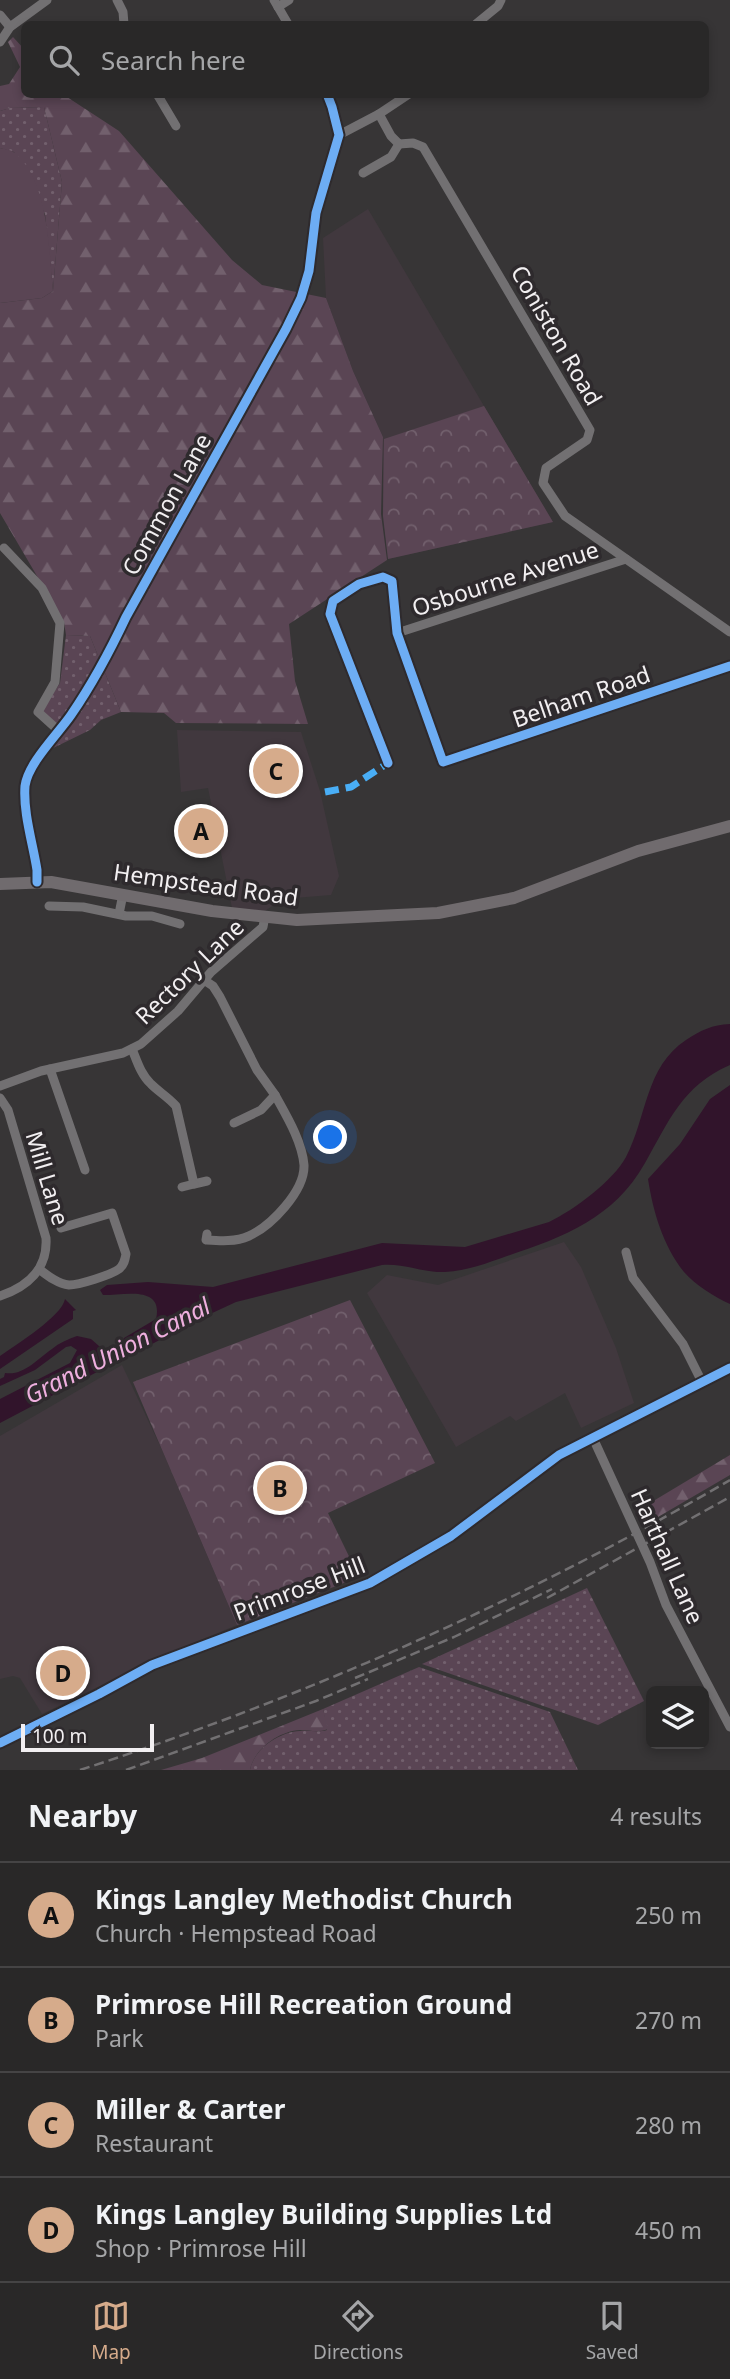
<!DOCTYPE html>
<html lang="en">
<head>
<meta charset="utf-8">
<style>
	body { margin:0; font-family:"Noto Sans",sans-serif; background:#313030; color:#f1f3f6 }
	.controls { position:absolute; right:21px; bottom:21px; display:grid; overflow:hidden; border-radius:10px; box-shadow:0 4px 10px #0003 }
	.controls button { width:63px; height:63px; display:grid; place-items:center; padding:0; border:0; border-bottom:2px solid #454445; background:#292828; color:#f1f3f6; font:35px sans-serif }
	.scale { position:absolute; left:21px; bottom:18px; width:133px; box-sizing:border-box; padding-left:7px; border:4px solid #f2eff1; border-top:0; font-size:19px; line-height:24px; white-space:nowrap; color:#f2eff1; -webkit-text-stroke:5px #2e2a2d; paint-order:stroke }
	.you { position:absolute; left:331px; top:1138px; width:24px; height:24px; margin:-18px; border:5px solid #fff; border-radius:50%; background:#1a73e8; box-shadow:0 0 0 10px #1a73e833 }
	.badge { display:grid; place-items:center; width:46px; height:46px; border-radius:50%; background:#d6ab8b; color:#111; font-size:23px; font-weight:700 }
	.pin { position:absolute; translate:-50% -50%; border:4px solid #fff; box-shadow:0 2px 7px #0006 }
	.list { margin:0; padding:0; list-style:none }
	h2 { display:flex; justify-content:space-between; align-items:center; height:91px; margin:0; padding:0 28px; font-size:30px }
	h2 small { font-size:23px; font-weight:400; color:#a5a6a8 }
	.list li { display:grid; grid-template-columns:46px 1fr auto; gap:21px; align-items:center; box-sizing:border-box; height:105px; padding:0 28px; border-top:2px solid #454445 }
	.list b { display:block; font-size:26px; white-space:nowrap }
	.list p { margin:0; font-size:23px; white-space:nowrap; color:#a5a6a8 }
	.list em { font-size:23px; font-style:normal; color:#a5a6a8 }
	.icon { flex:none; width:38px; height:38px; fill:none; stroke:currentColor; stroke-width:2; stroke-linecap:round; stroke-linejoin:round }
	.map { position:relative; flex:none; width:730px; height:1770px; overflow:hidden }
	.search { position:absolute; background:#292828; box-shadow:0 4px 10px #0003; left:21px; right:21px; top:21px; height:77px; display:flex; align-items:center; gap:18px; box-sizing:border-box; padding:0 24px; border-radius:10px; color:#a5a6a8; font-size:26px }
	.sheet { height:511px; background:#292828 }
	nav { display:flex; justify-content:space-around; align-items:center; box-sizing:border-box; height:98px; border-top:2px solid #454445; background:#292828; font-size:19px; color:#a5a6a8 }
	nav a { display:grid; justify-items:center; gap:4px }
	nav .on { color:#d6ab8b }
	.map>svg:first-child { display:block }
	.built { fill:#41383e }
	.grass { fill:url(#grass-dots) }
	.forest { fill:url(#forest-firs) }
	.park { fill:url(#park-crowns) }
	.pitch { fill:#5a4554 }
	.water { fill:#31142b }
	.lines { fill:none; stroke-linecap:round; stroke-linejoin:round }
	.minor { stroke:#727072; stroke-width:9 }
	.major { stroke:#706b6e; stroke-width:12 }
	.rail { stroke:#727072; stroke-width:2.5; stroke-dasharray:10 5; stroke-linecap:butt }
	.quiet { stroke:#49aef6; stroke-width:7; stroke-dasharray:14 7; stroke-linecap:butt }
	.cycleway-casing { stroke:#2e2a2d; stroke-width:13 }
	.cycleway { stroke:#6dadf4; stroke-width:9 }
	.labels { text-anchor:middle; dominant-baseline:central; stroke-width:7; stroke-linejoin:round; paint-order:stroke }
	.street-label { font-size:23px; fill:#f2eff1; stroke:#2e2a2d }
	.water-label { font-size:24px; font-style:italic; fill:#eeafde; stroke:#2e2a2d }
</style>
</head>
<body>
<div class="map">
<svg width="730" height="1770" viewBox="0 0 730 1770">
	<defs>
		<pattern id="grass-dots" width="8" height="8" patternUnits="userSpaceOnUse" patternTransform="scale(1.75)"><rect width="8" height="8" fill="#5a4554"/><path d="M2 2h.1M6 6h.1" fill="none" stroke="#72606d" stroke-width="1.8" stroke-linecap="round"/></pattern>
		<pattern id="forest-firs" width="22" height="20" patternUnits="userSpaceOnUse" patternTransform="scale(1.75)"><rect width="22" height="20" fill="#5a4554"/><path d="M5 1l3.5 6h-7zM16 11l3.5 6h-7z" fill="#72606d"/></pattern>
		<pattern id="park-crowns" width="20" height="18" patternUnits="userSpaceOnUse" patternTransform="scale(1.75)"><rect width="20" height="18" fill="#5a4554"/><path d="M2 6a3 3 0 1 1 6 0M12 15a3 3 0 1 1 6 0" fill="none" stroke="#72606d"/></pattern>
	</defs>
	<rect width="100%" height="100%" fill="#373536"/>
	<g class="built">
		<polygon points="368,209 484,406 553,522 388,559 383,511 383,437 353,371 326,298 323,238"/>
		<polygon points="177,730 301,732 320,791 339,876 331,895 282,899 265,911 232,908 208,788 181,792"/>
		<polygon points="564,1242 581,1267 616,1348 634,1403 581,1428 565,1393 516,1421 510,1416 456,1447 367,1293 387,1275 438,1285"/>
		<polygon points="122,1365 162,1450 237,1625 164,1655 42,1714 20,1678 13,1676 0,1679 0,1436"/>
	</g>
	<g class="grass">
		<polygon points="44,107 62,182 53,291 45,214 14,152 0,148 0,111 10,108"/>
		<polygon points="66,635 90,636 121,712 101,720 90,730 45,752 61,731 41,712 60,683"/>
		<polygon points="587,1588 644,1701 598,1725 422,1664"/>
		<path d="M419,1667L550,1712L578,1770H250C254,1749 279,1732 300,1731C309,1730 318,1733 327,1730L323,1709Z"/>
	</g>
	<g class="forest">
		<polygon points="13,37 24,49 24,94 64,95 119,131 232,260 262,285 326,298 353,371 383,437 381,514 387,560 289,624 295,681 308,724 176,723 164,713 121,712 90,636 66,635 64,622 0,513 0,303 42,298 53,291 62,182 44,107 10,108 0,111 0,86 9,84 20,67 8,42"/>
		<polygon points="730,1455 730,1475 646,1524 635,1512"/>
		<path d="M323,1709L328,1729C318,1733 310,1730 300,1730C279,1731 254,1749 250,1770H161L202,1758Z"/>
	</g>
	<g class="park">
		<polygon points="484,406 553,522 388,559 383,516 384,439"/>
		<polygon points="350,1300 435,1463 328,1513 359,1577 237,1625 133,1382"/>
	</g>
	<path class="pitch" d="M0,148C5,149 11,150 15,153C49,182 49,251 53,291L42,298L0,303Z"/>
	<g class="water">
		<path d="M730,1024V1065C682,1086 669,1121 645,1163C614,1218 564,1237 507,1256C487,1263 467,1271 445,1272C424,1273 403,1263 382,1265L236,1302L195,1321L139,1351L110,1362L97,1372L0,1423V1399L70,1363L77,1350L71,1346L66,1347L35,1370L0,1386V1379L4,1377L5,1373C24,1376 37,1359 52,1349C59,1343 68,1339 77,1336L91,1339L107,1353L121,1346L124,1338L156,1319C164,1285 124,1295 103,1295L100,1290L107,1285L148,1282L213,1287L382,1243L465,1247L549,1222C574,1210 613,1181 626,1157C647,1117 645,1067 686,1040C701,1030 712,1025 730,1024Z"/>
		<path d="M730,1085V1304C715,1297 695,1285 684,1272C663,1246 653,1211 648,1179L680,1144L710,1099Z"/>
		<path d="M65,1299L76,1310L73,1311V1319L0,1369V1356C16,1345 62,1316 65,1299Z"/>
	</g>
	<g class="lines">
		<g class="minor">
			<polyline points="117,0 123,12 124,24"/>
			<polyline points="274,0 288,24"/>
			<polyline points="278,7 289,0"/>
			<polyline points="0,15 10,27"/>
			<polyline points="476,24 498,6 501,0"/>
			<polyline points="0,42 10,27 47,0"/>
			<polyline points="157,94 176,126"/>
			<polyline points="379,114 391,136 399,144 413,143 423,147 590,430 587,440 546,468 543,483 565,516 730,632"/>
			<polyline points="339,135 379,114 409,94"/>
			<polyline points="363,173 391,157 399,144"/>
			<polyline points="4,548 42,588 60,623 55,682 38,712 59,731"/>
			<polyline points="397,633 626,559"/>
			<polyline points="388,763 330,614 333,601 359,584 383,577 392,581 397,633 443,762 730,666"/>
			<path d="M37,882V870C33,844 23,813 25,786C28,763 58,734 71,715C93,683 110,651 126,617L286,329L301,298L309,271L316,213L339,135L332,107L327,94"/>
			<polyline points="49,906 83,907 126,916 152,916 180,924"/>
			<polyline points="119,914 123,894"/>
			<polyline points="204,980 213,986 220,997 257,1070 275,1095 261,1110 234,1123"/>
			<path d="M132,1049C137,1061 141,1075 151,1084C159,1092 168,1097 176,1106L194,1184L207,1181"/>
			<polyline points="50,1069 85,1170"/>
			<polyline points="0,1086 41,1071 123,1053 141,1044 178,1011 211,972 263,927 265,916"/>
			<path d="M0,1098L8,1110L46,1238C48,1269 27,1287 0,1296"/>
			<polyline points="182,1187 194,1184"/>
			<path d="M207,1234L206,1240C221,1241 235,1242 249,1236C271,1226 305,1191 304,1165C302,1141 286,1115 275,1095"/>
			<polyline points="626,1252 633,1278 683,1344 702,1382"/>
			<path d="M39,1269C48,1276 58,1284 69,1285C79,1285 111,1275 119,1269C124,1265 125,1260 126,1254L112,1213L61,1228"/>
			<polyline points="593,1438 650,1562 666,1605 730,1727"/>
			<polyline points="0,1743 99,1694 152,1665 370,1583 451,1536 559,1455 730,1368"/>
		</g>
		<polyline class="major" points="0,884 51,882 212,911 297,920 438,913 514,898 638,851 730,826"/>
		<g class="rail">
			<polyline points="547,1598 730,1497"/>
			<polyline points="355,1678 454,1637 552,1589"/>
			<path d="M80,1770C306,1697 525,1600 730,1480"/>
			<polyline points="126,1770 316,1701 368,1679"/>
		</g>
		<polyline class="quiet" points="325,792 351,787 388,763"/>
		<defs>
			<g id="cycleway">
				<polyline points="388,763 330,614 333,601 359,584 383,577 392,581 397,633 443,762 730,666"/>
				<path d="M37,882V870C33,844 23,813 25,786C28,763 58,734 71,715C93,683 110,651 126,617L286,329L301,298L309,271L316,213L339,135L332,107L327,94"/>
				<polyline points="0,1743 99,1694 152,1665 370,1583 451,1536 559,1455 730,1368"/>
			</g>
		</defs>
		<use href="#cycleway" class="cycleway-casing"/>
		<use href="#cycleway" class="cycleway"/>
	</g>
	<g class="labels">
		<g class="street-label">
			<text transform="translate(557 335) rotate(60)">Coniston Road</text>
			<text transform="translate(166 504) rotate(-61)">Common Lane</text>
			<text transform="translate(505 578) rotate(-18)">Osbourne Avenue</text>
			<text transform="translate(581 696) rotate(-19)">Belham Road</text>
			<text transform="translate(206 884) rotate(8)">Hempstead Road</text>
			<text transform="translate(189 971) rotate(-44)">Rectory Lane</text>
			<text transform="translate(48 1178) rotate(73)">Mill Lane</text>
			<text transform="translate(668 1556) rotate(66)">Harthall Lane</text>
			<text transform="translate(299 1588) rotate(-21)">Primrose Hill</text>
		</g>
		<g class="water-label">
			<text transform="translate(117 1350) rotate(-27)">Grand Union Canal</text>
		</g>
	</g>
</svg>
<div class="controls">
<button><svg class="icon" aria-label="layers" viewBox="0 0 24 24"><path d="M12 4l9 5-9 5-9-5zM3 14l9 5 9-5"/></svg></button>
</div>
<div class="scale">100 m</div>
<div class="you"></div>
<div class="pin badge" style="left:201px;top:831px">A</div>
<div class="pin badge" style="left:280px;top:1488px">B</div>
<div class="pin badge" style="left:276px;top:771px">C</div>
<div class="pin badge" style="left:63px;top:1673px">D</div>
<div class="search"><svg class="icon" aria-label="search" viewBox="0 0 24 24"><circle cx="10" cy="10" r="6"/><path d="M15 15l6 6"/></svg>Search here</div>
</div>
<section class="sheet">
<h2>Nearby<small>4 results</small></h2>
<ul class="list">
<li><span class="badge">A</span><div><b>Kings Langley Methodist Church</b><p>Church · Hempstead Road</p></div><em>250 m</em></li>
<li><span class="badge">B</span><div><b>Primrose Hill Recreation Ground</b><p>Park</p></div><em>270 m</em></li>
<li><span class="badge">C</span><div><b>Miller &amp; Carter</b><p>Restaurant</p></div><em>280 m</em></li>
<li><span class="badge">D</span><div><b>Kings Langley Building Supplies Ltd</b><p>Shop · Primrose Hill</p></div><em>450 m</em></li>
</ul>
</section>
<nav>
<a class="on"><svg class="icon" aria-label="map" viewBox="0 0 24 24"><path d="M3 6l6-2 6 2 6-2v14l-6 2-6-2-6 2zM9 4v14M15 6v14"/></svg>Map</a>
<a><svg class="icon" aria-label="directions" viewBox="0 0 24 24"><path d="M12 3l9 9-9 9-9-9zM9 14v-3h6M13 9l2 2-2 2"/></svg>Directions</a>
<a><svg class="icon" aria-label="saved" viewBox="0 0 24 24"><path d="M7 4h10v16l-5-4-5 4z"/></svg>Saved</a>
</nav>
</body>
</html>
